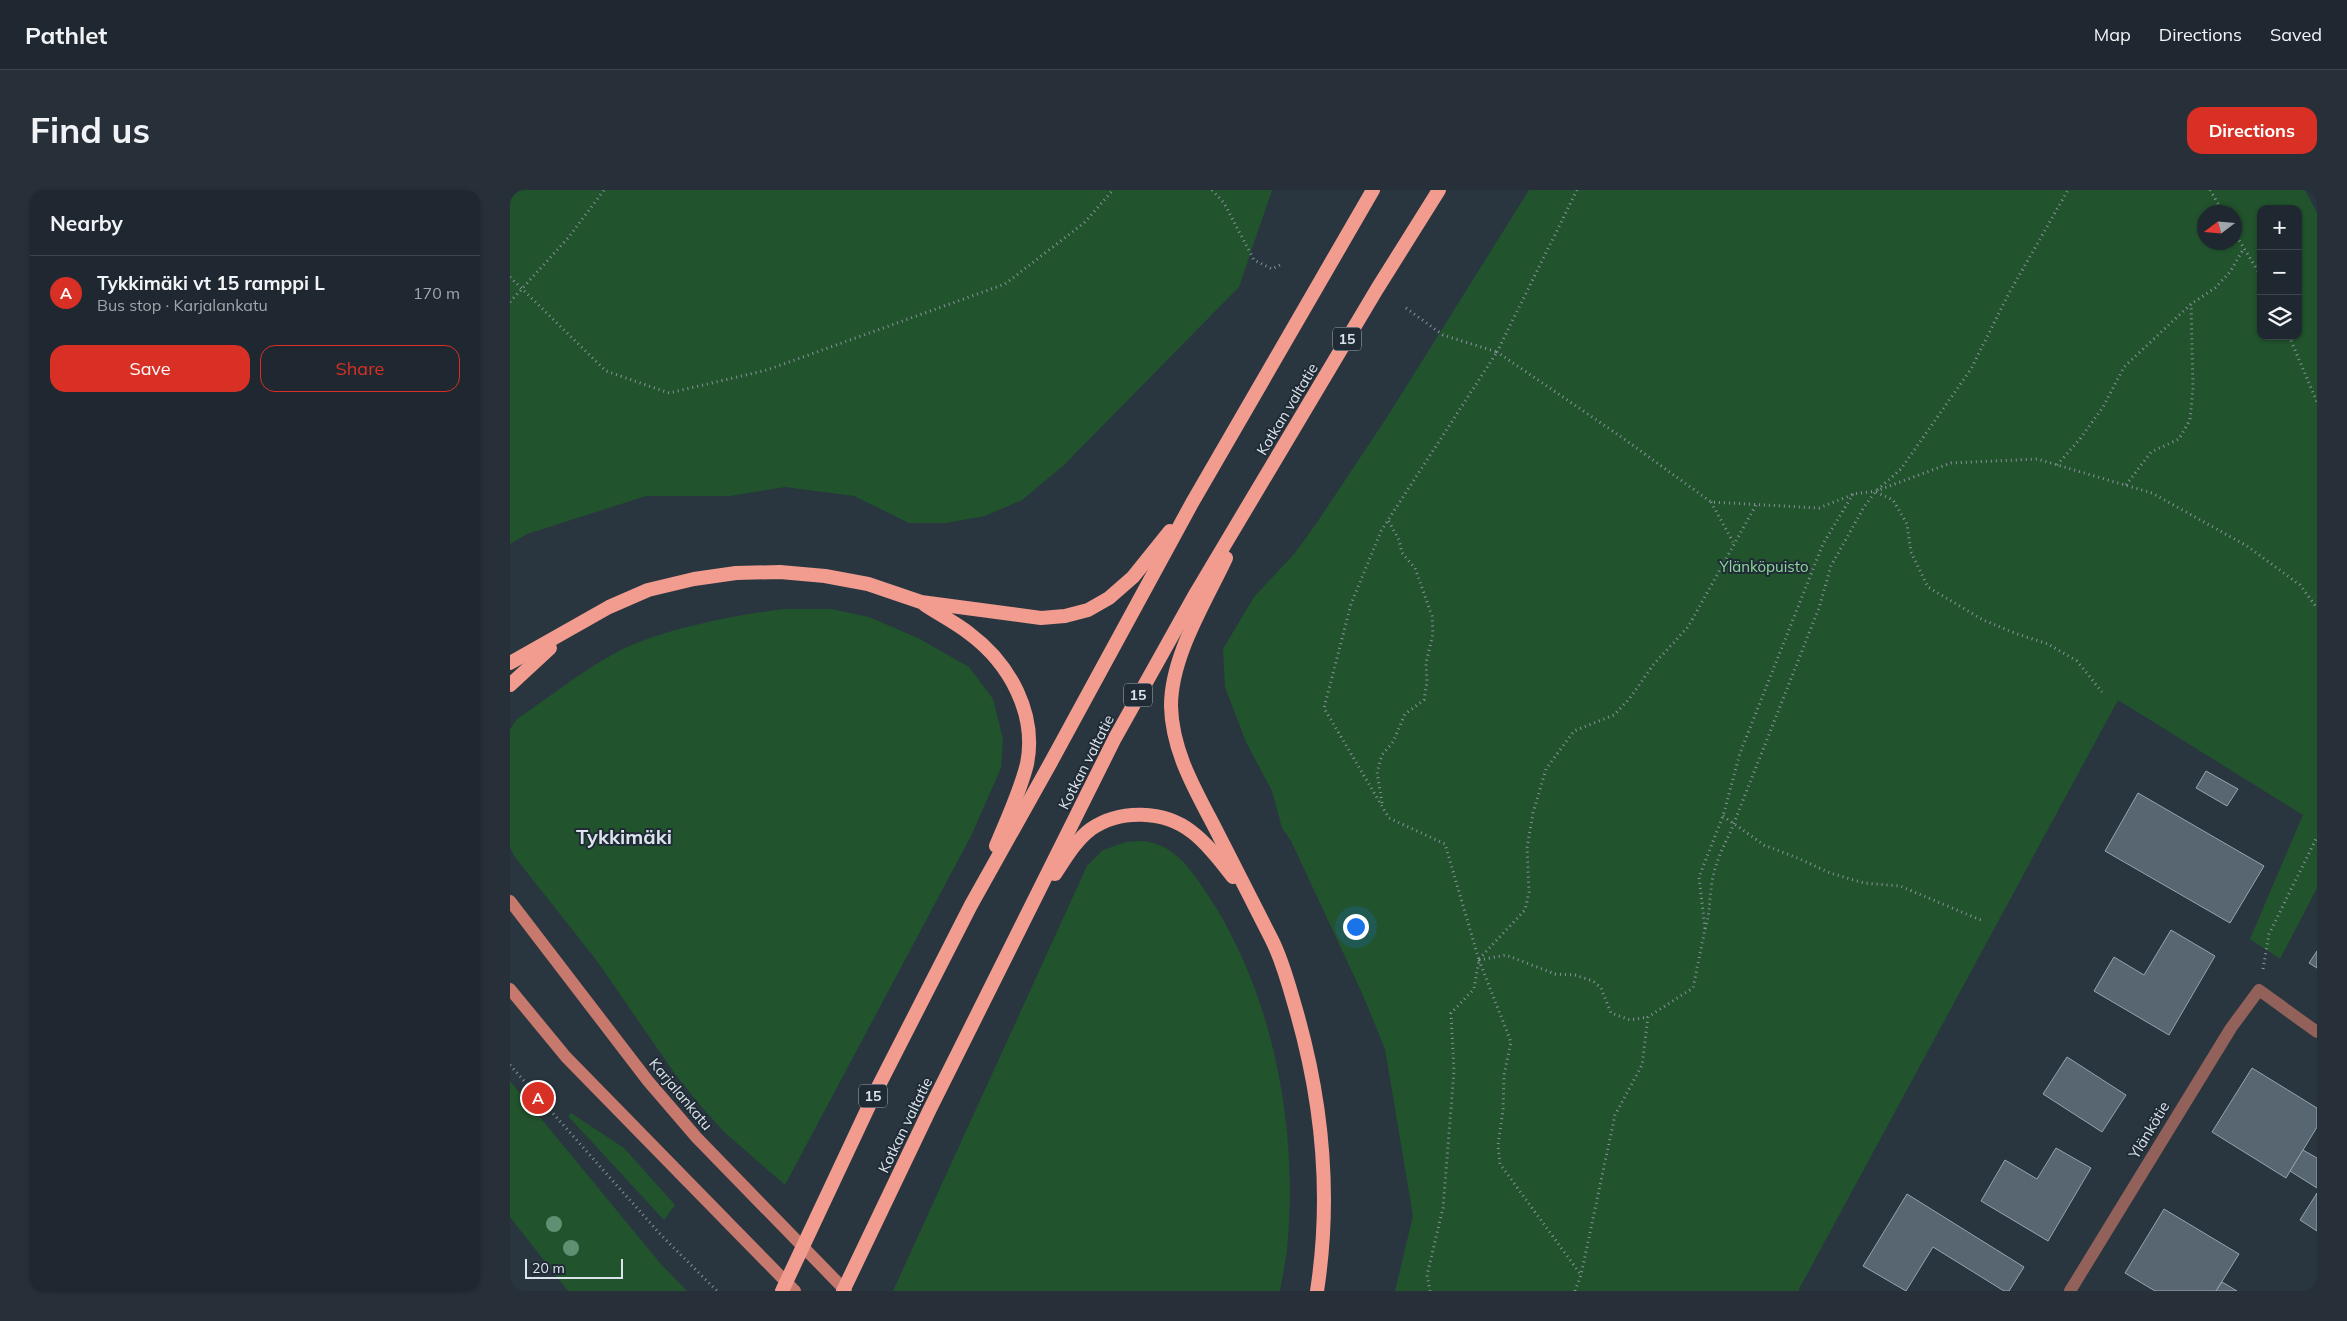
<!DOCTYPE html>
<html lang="en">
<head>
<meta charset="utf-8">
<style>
	body { margin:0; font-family:Mulish,sans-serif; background:#273038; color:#f1f3f6 }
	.controls { position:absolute; right:15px; top:15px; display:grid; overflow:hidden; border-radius:10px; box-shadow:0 1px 4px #0004 }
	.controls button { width:45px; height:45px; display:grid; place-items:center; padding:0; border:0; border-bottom:1px solid #3c444c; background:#1f2830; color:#f1f3f6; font:25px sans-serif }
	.compass { position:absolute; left:1687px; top:15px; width:45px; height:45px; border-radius:50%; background:#1f2830; box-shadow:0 1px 4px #0004; rotate:254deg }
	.scale { position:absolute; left:15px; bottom:12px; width:98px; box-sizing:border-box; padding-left:5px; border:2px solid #dce4eb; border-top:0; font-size:14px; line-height:18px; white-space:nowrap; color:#dce4eb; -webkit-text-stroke:4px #202b36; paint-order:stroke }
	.you { position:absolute; left:845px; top:736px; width:18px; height:18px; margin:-12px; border:4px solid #fff; border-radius:50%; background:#1a73e8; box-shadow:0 0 0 8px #1a73e833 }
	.badge { display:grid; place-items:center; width:32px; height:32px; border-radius:50%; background:#d93025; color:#fff; font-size:16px; font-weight:700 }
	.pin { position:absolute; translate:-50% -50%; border:2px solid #fff; box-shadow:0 1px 5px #0006 }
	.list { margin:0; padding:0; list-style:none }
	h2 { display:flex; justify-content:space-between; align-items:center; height:65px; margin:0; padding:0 20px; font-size:21px }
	h2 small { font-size:16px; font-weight:400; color:#a1a6ab }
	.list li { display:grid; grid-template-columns:32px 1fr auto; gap:15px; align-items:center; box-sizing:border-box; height:75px; padding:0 20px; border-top:1px solid #3c444c }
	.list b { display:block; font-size:19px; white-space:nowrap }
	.list p { margin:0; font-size:16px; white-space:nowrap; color:#a1a6ab }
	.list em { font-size:16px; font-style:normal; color:#a1a6ab }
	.actions { display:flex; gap:10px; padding:15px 20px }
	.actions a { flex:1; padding:11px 0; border:1px solid #d93025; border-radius:15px; text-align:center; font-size:18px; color:#d93025 }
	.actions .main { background:#d93025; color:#fff }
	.icon { flex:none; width:28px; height:28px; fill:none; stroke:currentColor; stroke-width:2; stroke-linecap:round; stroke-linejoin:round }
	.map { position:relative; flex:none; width:1807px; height:1101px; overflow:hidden; border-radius:15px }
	header { display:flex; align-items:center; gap:30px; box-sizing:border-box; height:70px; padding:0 25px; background:#1f2830; border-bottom:1px solid #3c444c }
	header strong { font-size:24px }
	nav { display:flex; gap:28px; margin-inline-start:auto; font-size:18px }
	.intro { display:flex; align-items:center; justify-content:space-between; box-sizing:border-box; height:120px; padding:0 30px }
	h1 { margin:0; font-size:35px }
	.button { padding:12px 22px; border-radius:15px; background:#d93025; color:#fff; font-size:18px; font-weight:700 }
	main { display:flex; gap:30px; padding:0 30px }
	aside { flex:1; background:#1f2830; border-radius:15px; box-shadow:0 1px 4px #0004 }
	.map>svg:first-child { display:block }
	.green { fill:#21532d; fill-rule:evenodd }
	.building { fill:#586671; stroke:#95a4b0 }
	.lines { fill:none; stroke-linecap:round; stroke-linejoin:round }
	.path { stroke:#89939c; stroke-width:3; stroke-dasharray:1 4; stroke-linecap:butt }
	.minor { stroke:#926159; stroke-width:12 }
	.secondary { stroke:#c6796c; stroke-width:12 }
	.trunk { stroke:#f19c8e; stroke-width:14 }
	.tree { fill:#609072 }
	.labels { text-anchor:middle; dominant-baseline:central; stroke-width:4; stroke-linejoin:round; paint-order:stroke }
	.shield { fill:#202b36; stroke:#a4acb5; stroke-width:1 }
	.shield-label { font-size:14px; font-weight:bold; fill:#dce4eb }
	.street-label { font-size:15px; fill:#dce4eb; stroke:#202b36 }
	.park-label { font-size:15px; fill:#8dd99b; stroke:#202b36 }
	.district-label { font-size:20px; font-weight:bold; fill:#dce4eb; stroke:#202b36 }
</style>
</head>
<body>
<header>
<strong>Pathlet</strong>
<nav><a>Map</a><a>Directions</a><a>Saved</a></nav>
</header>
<div class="intro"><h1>Find us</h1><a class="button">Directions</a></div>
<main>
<aside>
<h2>Nearby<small></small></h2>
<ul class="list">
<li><span class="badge">A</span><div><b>Tykkimäki vt 15 ramppi L</b><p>Bus stop · Karjalankatu</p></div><em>170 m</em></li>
</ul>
<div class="actions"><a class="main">Save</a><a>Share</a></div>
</aside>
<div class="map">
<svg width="1807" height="1101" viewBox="0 0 1807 1101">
	<rect width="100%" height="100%" fill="#293640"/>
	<g class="green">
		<polygon points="0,0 762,0 729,97 553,276 512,310 475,326 436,333 399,333 344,306 275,297 220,306 136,306 17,344 0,354"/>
		<path d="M1019,0H1795L1807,23V698L1770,769L1740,749L1793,625L1608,510L1288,1101H885L903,1026L875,859L852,803L781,651L772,638L762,601L736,552L715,497L713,459L744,407L785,363L808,331L879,224ZM1751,19H1788V146H1751ZM1694,22H1724V52H1694Z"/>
		<path d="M276,419H321L359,427L408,448L459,477L483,509L493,549L491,578L461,646L275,995L213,941L190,915L165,884L87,771L4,666L0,657V539L7,529C41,506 73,480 109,461C152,439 228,424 276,419Z"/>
		<path d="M616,652C623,652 632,650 639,652C671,658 689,692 705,716C764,812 787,937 778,1048C777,1066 773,1084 770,1101H383L577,676L593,660Z"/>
		<polygon points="0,891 150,1073 177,1101 58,1101 0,1027"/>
		<polygon points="61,923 114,958 165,1015 154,1030 58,926"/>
	</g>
	<g class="building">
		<polygon points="1696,581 1728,599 1717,616 1686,598"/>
		<polygon points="1628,603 1754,676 1720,733 1595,661"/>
		<polygon points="1661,740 1705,766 1659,845 1584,801 1604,767 1634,785"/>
		<polygon points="1807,761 1807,778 1799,773"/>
		<polygon points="1557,867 1616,905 1592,942 1533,904"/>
		<polygon points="1742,878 1807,918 1807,937 1776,988 1702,942"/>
		<polygon points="1546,958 1581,978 1538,1051 1471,1011 1495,970 1527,989"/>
		<polygon points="1793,960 1807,968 1807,998 1780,981"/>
		<polygon points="1807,1003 1807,1041 1790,1030"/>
		<polygon points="1397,1004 1514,1077 1499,1101 1494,1101 1423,1057 1396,1101 1353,1076"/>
		<polygon points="1654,1019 1729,1064 1706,1101 1645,1101 1615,1083"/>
		<polygon points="1712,1092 1727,1101 1706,1101"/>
	</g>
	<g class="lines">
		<g class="path">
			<polyline points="702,0 714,13 744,70 762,79 772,74"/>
			<polyline points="1067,0 987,162 1110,246 1201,312 1309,318 1344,304 1366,301 1441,273 1527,269 1642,303 1737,356 1790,395 1807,418"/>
			<polyline points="1700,0 1713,22"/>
			<polyline points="1724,42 1751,86"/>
			<polyline points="0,87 96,181 159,203 257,180 495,94 574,33 603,0"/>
			<polyline points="0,112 58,48 94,0"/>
			<polyline points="896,118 933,145 987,162 871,341 841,414 814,518 879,628 935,654 969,770 964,799 941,823 944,881 933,1018 917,1085 920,1101"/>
			<polyline points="1779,146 1807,212"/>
			<polyline points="1547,275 1570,249 1593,217 1614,177 1681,114 1705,98 1720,82 1734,58"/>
			<polyline points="1616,295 1641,262 1669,249 1680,230 1683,198 1681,114"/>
			<polyline points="1366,302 1383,310 1397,334 1401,362 1418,397 1473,430 1507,444 1538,454 1567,471 1592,502"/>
			<polyline points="1201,312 1223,352"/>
			<polyline points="872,613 867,582 872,565 883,552 895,524 914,510 917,492 916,473 923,444 922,426 905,378 892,363 889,350 878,330"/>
			<polyline points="1213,626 1254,655 1290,669 1320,683 1354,693 1390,696 1473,731"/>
			<path d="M1195,739C1200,725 1199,713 1201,699C1203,678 1211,661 1220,643L1309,418L1321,376L1354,317L1366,301L1391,279L1461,179L1498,105L1558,0"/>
			<polyline points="969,769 1015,720 1019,702 1017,658 1023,623 1036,579 1064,541 1104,525 1120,508 1143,475 1178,437 1246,315"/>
			<polyline points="969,770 1001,852 994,885 993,920 988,955 990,974 1071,1085"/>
			<polyline points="969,770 996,765 1045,784 1065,785 1083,791 1091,798 1101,823 1120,830 1138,827"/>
			<polyline points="1753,779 1759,744 1807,647"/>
			<polyline points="0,875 150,1044 207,1101"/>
			<polyline points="1065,1101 1071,1085 1105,925 1132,875 1138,827 1183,798 1195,739 1189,687 1213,626 1230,563 1313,354 1343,304"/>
		</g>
		<polyline class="minor" points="1560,1101 1721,838 1749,800 1807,842"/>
		<g class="secondary">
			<polyline points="0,711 138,891 187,948 336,1101"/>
			<polyline points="0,799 56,867 285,1101"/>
		</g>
		<g class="trunk">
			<path d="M716,368C695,413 661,466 661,516C662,560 684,598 704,636C723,674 743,712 762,750C772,770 778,792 784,813C812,907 822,1004 807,1101"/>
			<path d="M415,415C430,425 446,433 460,444C500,474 527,524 517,574C510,602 497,629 486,656"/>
			<polyline points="0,473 99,417 138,400 184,389 226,383 270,382 315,386 358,394 411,412 531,428 555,426 578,420 599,408 623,387 660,341"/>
			<polyline points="0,495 40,458"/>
			<path d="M545,684C555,669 566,650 581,639C610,619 654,620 682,642C698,654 710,671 723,687"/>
			<polyline points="272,1101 365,903 461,715 541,572 682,313 863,0"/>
			<polyline points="333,1101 420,919 605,548 686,403 867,99 929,0"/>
		</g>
	</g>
	<g class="tree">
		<circle cx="44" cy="1034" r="8"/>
		<circle cx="61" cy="1058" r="8"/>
	</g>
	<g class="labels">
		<g class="shield">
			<rect x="823" y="137.5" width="28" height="23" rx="4"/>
			<rect x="614" y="493.5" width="28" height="23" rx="4"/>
			<rect x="349" y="894.5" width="28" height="23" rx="4"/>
		</g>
		<g class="shield-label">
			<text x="837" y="149">15</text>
			<text x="628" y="505">15</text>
			<text x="363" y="906">15</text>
		</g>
		<g class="street-label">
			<text transform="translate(777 219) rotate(-59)">Kotkan valtatie</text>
			<text transform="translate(576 572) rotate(-63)">Kotkan valtatie</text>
			<text transform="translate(171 904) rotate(50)">Karjalankatu</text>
			<text transform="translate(395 935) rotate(-64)">Kotkan valtatie</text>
			<text transform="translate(1639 940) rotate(-59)">Ylänkötie</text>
		</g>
		<g class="park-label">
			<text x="1254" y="376">Ylänköpuisto</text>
		</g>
		<g class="district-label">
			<text x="114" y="646">Tykkimäki</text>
		</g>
	</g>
</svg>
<div class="controls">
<button>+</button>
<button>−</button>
<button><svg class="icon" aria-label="layers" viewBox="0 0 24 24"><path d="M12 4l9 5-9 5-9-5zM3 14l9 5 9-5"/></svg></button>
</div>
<svg class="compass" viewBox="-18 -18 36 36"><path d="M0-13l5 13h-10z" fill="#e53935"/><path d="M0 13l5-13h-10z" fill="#a1a6ab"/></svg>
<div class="scale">20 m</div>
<div class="you"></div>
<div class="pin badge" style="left:28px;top:908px">A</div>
</div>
</main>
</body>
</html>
